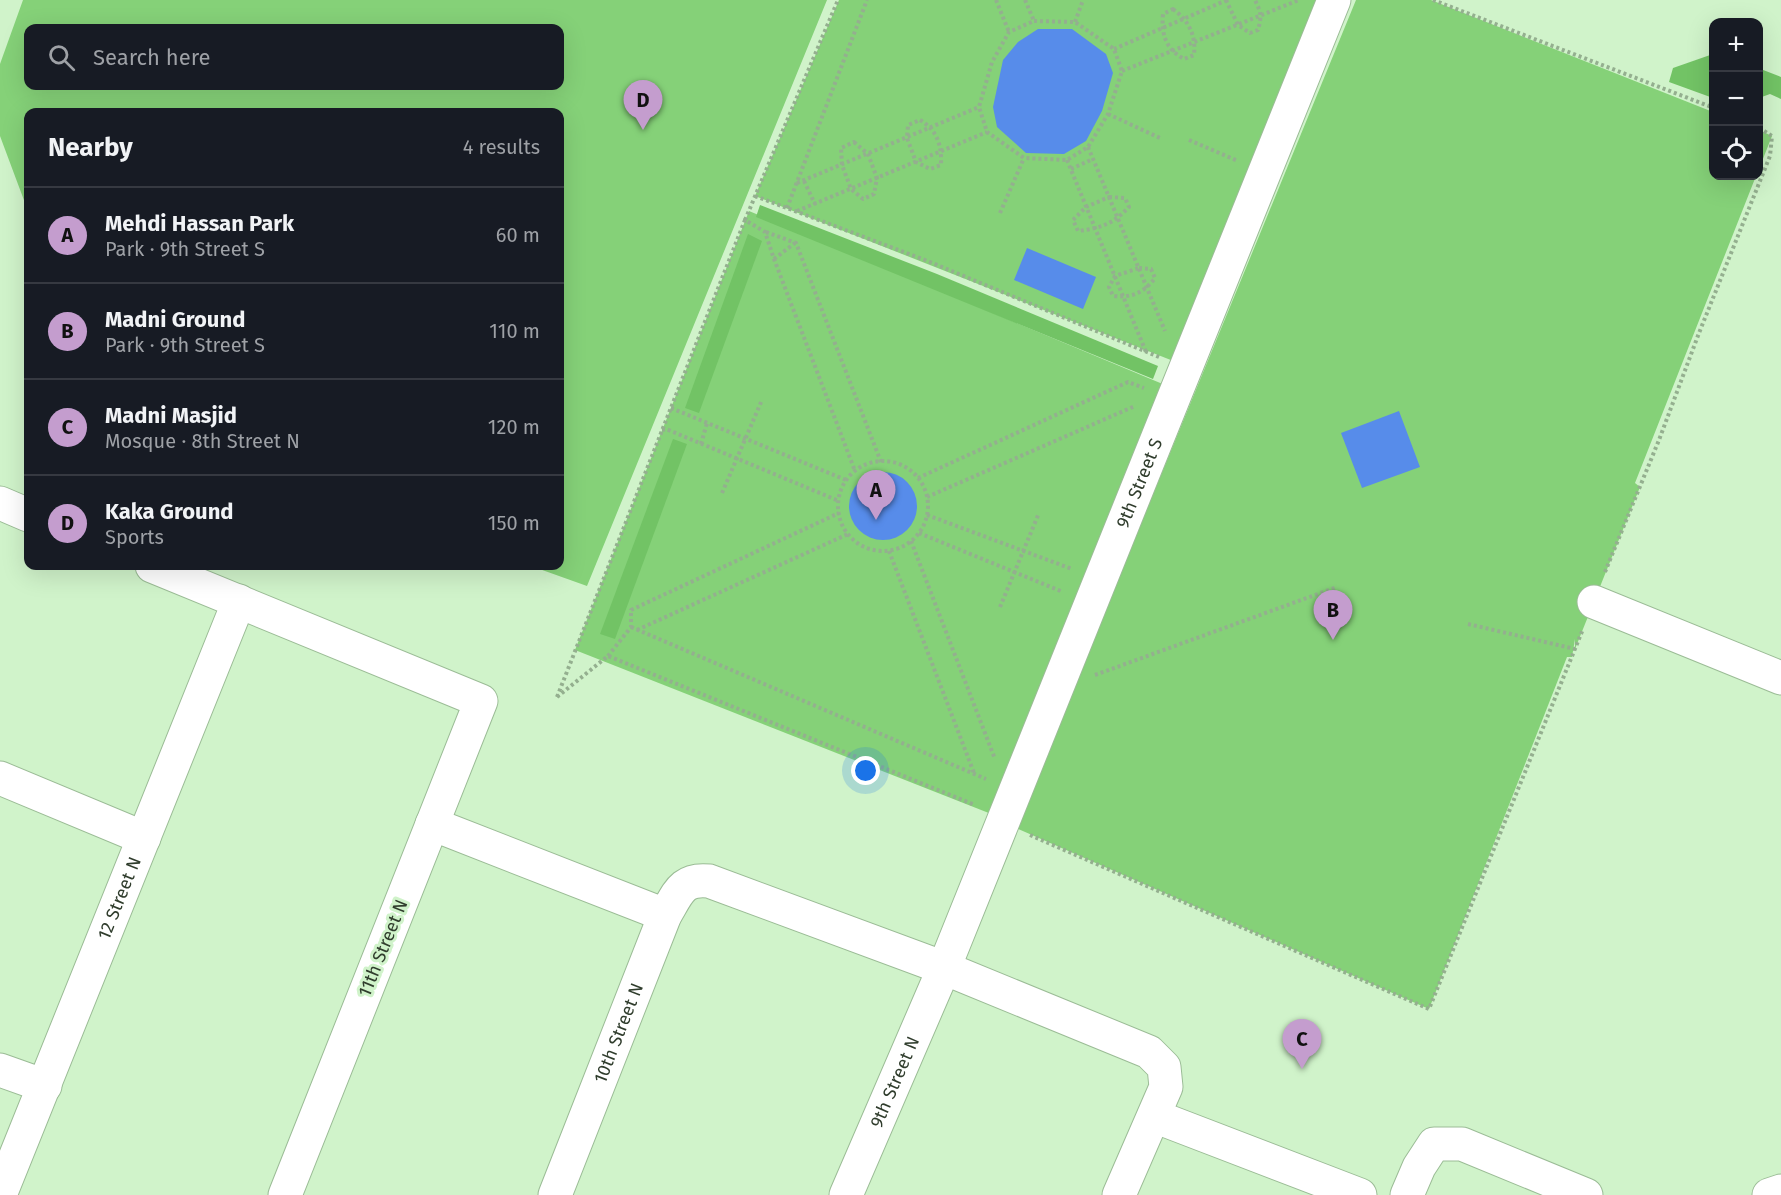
<!DOCTYPE html>
<html lang="en">
<head>
<meta charset="utf-8">
<style>
	body { margin:0; font-family:"Fira Sans",sans-serif; background:#242831; color:#f1f3f6 }
	.controls { position:absolute; right:18px; top:18px; display:grid; overflow:hidden; border-radius:12px; box-shadow:0 6px 24px #0002 }
	.controls button { width:54px; height:54px; display:grid; place-items:center; padding:0; border:0; border-bottom:2px solid #363941; background:#171b24; color:#f1f3f6; font:30px sans-serif }
	.you { position:absolute; left:866px; top:771px; width:21px; height:21px; margin:-15px; border:4px solid #fff; border-radius:50%; background:#1a73e8; box-shadow:0 0 0 9px #1a73e833 }
	.badge { display:grid; place-items:center; width:39px; height:39px; border-radius:50%; background:#c49dce; color:#111; font-size:20px; font-weight:700 }
	.pin { position:absolute; translate:-50% -50px; filter:drop-shadow(0 2px 3px #0008) }
	.pin::after { content:''; position:absolute; top:32px; width:21px; height:18px; background:inherit; clip-path:polygon(0 0,100% 0,50% 100%) }
	.list { margin:0; padding:0; list-style:none }
	h2 { display:flex; justify-content:space-between; align-items:center; height:78px; margin:0; padding:0 24px; font-size:26px }
	h2 small { font-size:20px; font-weight:400; color:#9ea1a6 }
	.list li { display:grid; grid-template-columns:39px 1fr auto; gap:18px; align-items:center; box-sizing:border-box; height:96px; padding:0 24px; border-top:2px solid #363941 }
	.list b { display:block; font-size:22px; white-space:nowrap }
	.list p { margin:0; font-size:20px; white-space:nowrap; color:#9ea1a6 }
	.list em { font-size:20px; font-style:normal; color:#9ea1a6 }
	.icon { flex:none; width:33px; height:33px; fill:none; stroke:currentColor; stroke-width:2; stroke-linecap:round; stroke-linejoin:round }
	.map { position:relative; flex:none; width:1781px; height:1195px; overflow:hidden }
	.search { position:absolute; background:#171b24; box-shadow:0 6px 24px #0002; left:24px; top:24px; width:540px; height:66px; display:flex; align-items:center; gap:15px; box-sizing:border-box; padding:0 21px; border-radius:12px; color:#9ea1a6; font-size:22px }
	.panel { position:absolute; background:#171b24; box-shadow:0 6px 24px #0002; left:24px; top:108px; width:540px; height:462px; border-radius:12px }
	.map>svg:first-child { display:block }
	.green { fill:#85d178; fill-rule:evenodd }
	.forest { fill:#72c365 }
	.water { fill:#578cea }
	.lines { fill:none; stroke-linecap:round; stroke-linejoin:round }
	.minor-casing { stroke:#9bbc96; stroke-width:35 }
	.path { stroke:#94af8f; stroke-width:4; stroke-dasharray:3 3; stroke-linecap:butt }
	.minor { stroke:#fff; stroke-width:33 }
	.labels { text-anchor:middle; dominant-baseline:central; stroke-width:6; stroke-linejoin:round; paint-order:stroke }
	.street-label { font-size:18px; fill:#303d2d; stroke:#d0f3ca }
</style>
</head>
<body>
<div class="map">
<svg width="1781" height="1195" viewBox="0 0 1781 1195">
	<rect width="100%" height="100%" fill="#d0f3ca"/>
	<g class="green">
		<path d="M23,0H827L587,586L531,566H560V112H28V211L0,136V64ZM560,28V86H28V28Z"/>
		<polygon points="839,0 1340,0 1186,366 755,196"/>
		<polygon points="1356,0 1431,0 1713,112 1714,176 1756,176 1635,483 1640,487 1575,649 1575,639 1572,657 1567,657 1429,1009 1016,828"/>
		<polygon points="1759,130 1772,136 1759,169"/>
		<polygon points="749,211 1177,390 1004,819 575,650"/>
	</g>
	<g class="forest">
		<polygon points="1713,54 1713,98 1669,82 1673,68"/>
		<polygon points="1758,68 1781,77 1781,99 1770,94 1759,98"/>
		<polygon points="760,205 937,274 1158,366 1153,379 756,217"/>
		<polygon points="748,234 762,241 699,413 685,408"/>
		<polygon points="673,439 687,444 615,639 600,634"/>
	</g>
	<g class="water">
		<polygon points="1038,29 1072,29 1106,54 1113,73 1102,111 1086,141 1064,154 1026,153 997,127 993,107 1003,60 1018,42"/>
		<polygon points="1027,248 1096,277 1083,309 1014,280"/>
		<polygon points="1399,411 1420,467 1362,488 1341,433"/>
		<circle cx="883" cy="506" r="34"/>
	</g>
	<g class="lines">
		<defs>
			<g id="minor">
				<polyline points="0,503 28,515"/>
				<polyline points="152,566 481,701 285,1195"/>
				<polyline points="1594,602 1781,678"/>
				<polyline points="0,778 144,838"/>
				<polyline points="432,824 665,915"/>
				<polyline points="0,1070 45,1086"/>
				<polyline points="1154,1116 1360,1195"/>
				<path id="s1" d="M0,1195L239,601"/>
				<path id="s2" d="M555,1195L665,915C678,894 681,878 709,881L944,968L1149,1052L1164,1067L1166,1087L1119,1195"/>
				<path id="s3" d="M846,1195L944,968L1334,0"/>
				<polyline points="1407,1195 1419,1167 1434,1144 1462,1144 1586,1195"/>
				<polyline points="1769,1195 1781,1191"/>
			</g>
		</defs>
		<use href="#minor" class="minor-casing"/>
		<g class="path">
			<polyline points="996,0 1009,32"/>
			<polyline points="1025,0 1034,21"/>
			<path d="M1226,0L1238,25L1250,33L1258,30C1262,15 1261,13 1255,0"/>
			<polyline points="1433,0 1714,108"/>
			<path d="M1173,9C1189,21 1196,35 1194,55L1184,59C1166,49 1161,35 1163,14Z"/>
			<polygon points="1034,21 1075,22 1114,49 1122,71 1108,114 1088,147 1067,160 1024,158 987,132 979,107 992,62 1009,32"/>
			<polyline points="1075,22 1083,0"/>
			<polyline points="1114,49 1227,0"/>
			<polyline points="1122,71 1299,0"/>
			<polyline points="1108,114 1160,138"/>
			<path d="M920,120C937,130 942,145 941,165L930,169L916,162L907,138L908,125Z"/>
			<polyline points="1189,140 1238,161"/>
			<polygon points="854,142 868,154 877,178 874,194 863,199 851,189 842,165 841,148"/>
			<polyline points="1088,147 1165,331"/>
			<polyline points="1067,160 1146,352"/>
			<polyline points="1071,169 1093,159"/>
			<polyline points="804,181 815,204"/>
			<polyline points="797,183 979,107"/>
			<polyline points="755,196 925,260 1159,357"/>
			<path d="M1109,197L1125,198L1129,207C1113,224 1101,228 1078,231L1073,220L1086,207Z"/>
			<polyline points="787,208 867,0"/>
			<polyline points="797,211 987,132"/>
			<polyline points="1000,213 1024,158"/>
			<polyline points="745,220 838,0"/>
			<polyline points="766,232 796,243 881,462"/>
			<polyline points="774,259 795,243"/>
			<path d="M1139,268L1151,269L1155,278C1144,293 1131,298 1113,296L1109,287L1115,276Z"/>
			<polyline points="671,408 846,480"/>
			<polyline points="662,430 666,429 839,501"/>
			<polyline points="701,444 707,423"/>
			<circle cx="883" cy="506" r="45"/>
			<polyline points="918,478 1128,382 1144,388"/>
			<polyline points="722,493 762,400"/>
			<polyline points="927,497 1135,406"/>
			<polyline points="927,515 1072,569"/>
			<polyline points="919,533 1063,592"/>
			<polyline points="911,541 995,759"/>
			<polyline points="889,551 974,773"/>
			<polyline points="1605,572 1659,440 1699,333 1770,156 1772,136 1758,127"/>
			<polyline points="1000,607 1039,513"/>
			<polyline points="1468,624 1575,649"/>
			<polyline points="631,627 986,779"/>
			<polyline points="637,630 848,534"/>
			<polyline points="608,656 631,627 631,610 839,513"/>
			<polyline points="1095,675 1337,587"/>
			<polyline points="557,697 608,656 975,805"/>
			<polyline points="557,697 745,220 765,232 774,259 855,471"/>
			<polyline points="1030,835 1429,1009 1583,629"/>
		</g>
		<use href="#minor" class="minor"/>
	</g>
	<g class="labels">
		<g class="street-label">
			<text stroke="none"><textPath href="#s3" startOffset="770">9th Street S</textPath></text>
			<text stroke="none"><textPath href="#s1" startOffset="320">12 Street N</textPath></text>
			<text transform="translate(383 948) rotate(-68)">11th Street N</text>
			<text stroke="none"><textPath href="#s2" startOffset="174">10th Street N</textPath></text>
			<text stroke="none"><textPath href="#s3" startOffset="123">9th Street N</textPath></text>
		</g>
	</g>
</svg>
<div class="controls">
<button>+</button>
<button>−</button>
<button><svg class="icon" aria-label="locate" viewBox="0 0 24 24"><circle cx="12" cy="12" r="6"/><path d="M12 2v4M12 18v4M2 12h4M18 12h4"/></svg></button>
</div>
<div class="you"></div>
<div class="pin badge" style="left:876px;top:520px">A</div>
<div class="pin badge" style="left:1333px;top:640px">B</div>
<div class="pin badge" style="left:1302px;top:1069px">C</div>
<div class="pin badge" style="left:643px;top:130px">D</div>
<div class="search"><svg class="icon" aria-label="search" viewBox="0 0 24 24"><circle cx="10" cy="10" r="6"/><path d="M15 15l6 6"/></svg>Search here</div>
<section class="panel">
<h2>Nearby<small>4 results</small></h2>
<ul class="list">
<li><span class="badge">A</span><div><b>Mehdi Hassan Park</b><p>Park · 9th Street S</p></div><em>60 m</em></li>
<li><span class="badge">B</span><div><b>Madni Ground</b><p>Park · 9th Street S</p></div><em>110 m</em></li>
<li><span class="badge">C</span><div><b>Madni Masjid</b><p>Mosque · 8th Street N</p></div><em>120 m</em></li>
<li><span class="badge">D</span><div><b>Kaka Ground</b><p>Sports</p></div><em>150 m</em></li>
</ul>
</section>
</div>
</body>
</html>
